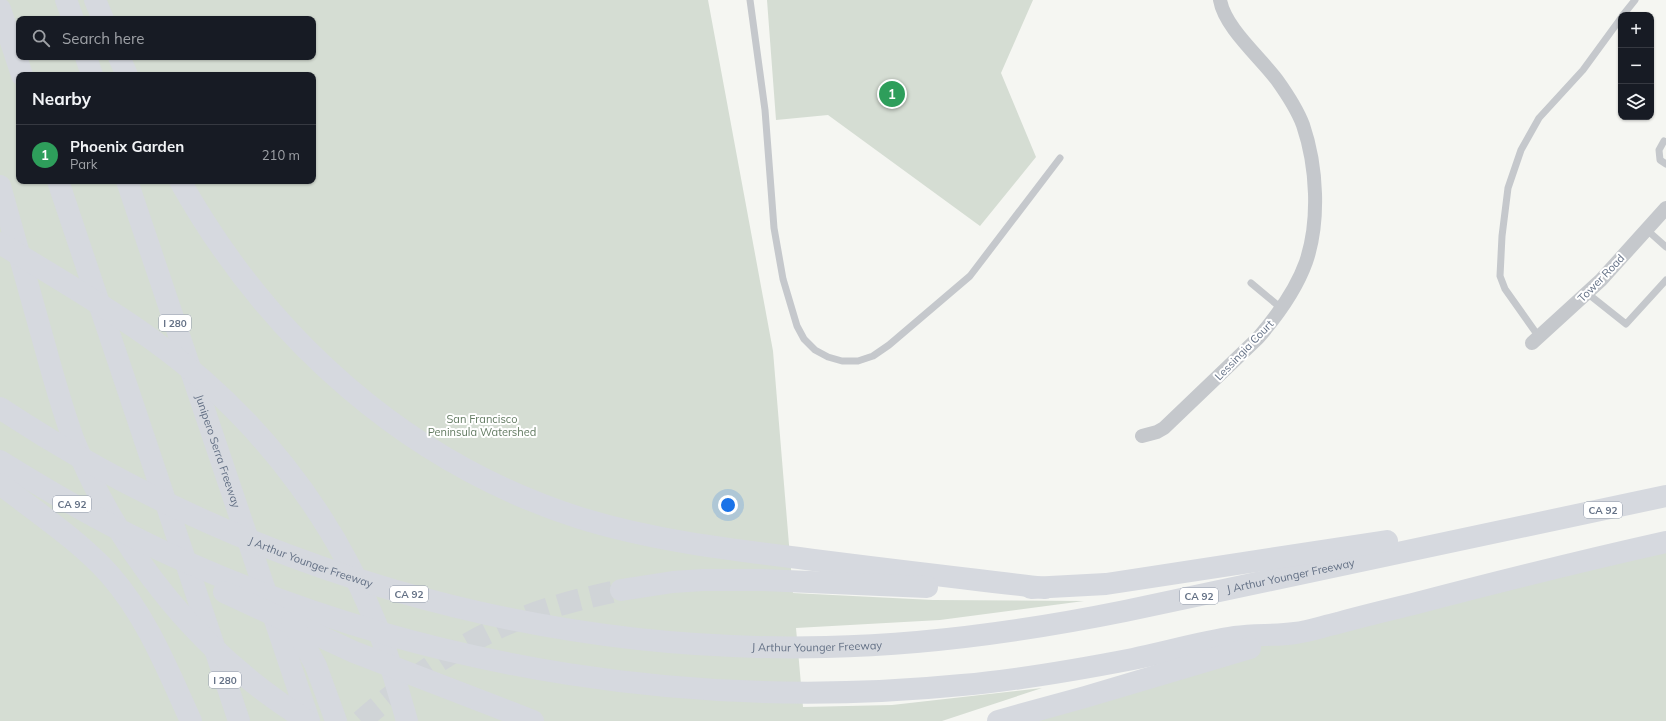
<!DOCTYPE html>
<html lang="en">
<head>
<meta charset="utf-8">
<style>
	body { margin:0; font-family:Mulish,sans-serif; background:#20242c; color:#f1f3f6 }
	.controls { position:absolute; right:12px; top:12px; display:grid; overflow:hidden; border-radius:8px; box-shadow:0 1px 3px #0004 }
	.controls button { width:36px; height:36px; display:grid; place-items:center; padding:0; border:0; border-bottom:1px solid #363941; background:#171b24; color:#f1f3f6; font:20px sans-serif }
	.you { position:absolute; left:728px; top:505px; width:14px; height:14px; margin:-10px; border:3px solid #fff; border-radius:50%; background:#1a73e8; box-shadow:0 0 0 6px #1a73e833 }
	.badge { display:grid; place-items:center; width:26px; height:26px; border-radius:50%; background:#ea580c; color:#fff; font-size:13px; font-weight:700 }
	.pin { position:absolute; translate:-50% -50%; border:2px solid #fff; box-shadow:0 1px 4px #0006 }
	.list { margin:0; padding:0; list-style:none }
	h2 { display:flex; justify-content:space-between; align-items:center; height:52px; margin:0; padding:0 16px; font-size:17px }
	h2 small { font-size:13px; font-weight:400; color:#9ea1a6 }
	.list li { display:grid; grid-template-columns:26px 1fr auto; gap:12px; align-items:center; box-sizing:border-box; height:60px; padding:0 16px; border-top:1px solid #363941 }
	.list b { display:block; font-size:15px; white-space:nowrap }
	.list p { margin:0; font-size:13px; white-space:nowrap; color:#9ea1a6 }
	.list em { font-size:13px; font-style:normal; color:#9ea1a6 }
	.icon { flex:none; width:22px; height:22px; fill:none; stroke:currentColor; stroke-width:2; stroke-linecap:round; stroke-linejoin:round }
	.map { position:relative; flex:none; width:1666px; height:721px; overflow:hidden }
	.search { position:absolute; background:#171b24; box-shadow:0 1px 3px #0004; left:16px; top:16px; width:300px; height:44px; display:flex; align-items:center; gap:10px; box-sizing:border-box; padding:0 14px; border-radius:8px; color:#9ea1a6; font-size:15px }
	.panel { position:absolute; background:#171b24; box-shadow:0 1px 3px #0004; left:16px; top:72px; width:300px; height:112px; border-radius:8px }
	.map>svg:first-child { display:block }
	.green { fill:#d5ddd3; fill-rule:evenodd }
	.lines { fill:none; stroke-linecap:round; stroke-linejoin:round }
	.motorway-tunnel { stroke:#d0d4d7; stroke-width:22; stroke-dasharray:22 11; stroke-linecap:butt }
	.service { stroke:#c5c8cc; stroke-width:7 }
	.minor { stroke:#c5c8cc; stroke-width:14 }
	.motorway { stroke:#d6d9df; stroke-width:22 }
	.labels { text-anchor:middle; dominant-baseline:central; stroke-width:4; stroke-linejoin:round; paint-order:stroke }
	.shield { fill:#fff; stroke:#929baa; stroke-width:1 }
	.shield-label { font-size:10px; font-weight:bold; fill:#637085 }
	.street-label { font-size:11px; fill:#637085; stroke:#fff }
	.park-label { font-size:11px; fill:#637b62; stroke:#fff }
</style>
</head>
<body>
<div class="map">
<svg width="1666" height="721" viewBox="0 0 1666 721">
	<rect width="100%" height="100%" fill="#f5f6f2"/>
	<g class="green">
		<path d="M0,0H708L773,351L793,593L933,600L1084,601L940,620L796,628L803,707L892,705L1042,688L942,721H0ZM19,19H313V57H19ZM19,75H313V181H19Z"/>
		<polygon points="767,0 1033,0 1001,73 1036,157 980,226 828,115 776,120"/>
		<polygon points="1666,543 1666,721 1024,721 1237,651"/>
	</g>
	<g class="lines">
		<path class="motorway-tunnel" d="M361,721C409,679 464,640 524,617C555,605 588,597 621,590"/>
		<g class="service">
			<polyline points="750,0 765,110 774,228 783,279 797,326 804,339 815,350 828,357 842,361 858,361 873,356 889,345 970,276 1060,158"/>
			<polyline points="1623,15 1635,0"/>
			<polyline points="1664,141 1659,150 1660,160 1666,164"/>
			<polyline points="1647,230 1666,247"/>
			<polyline points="1251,283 1281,308"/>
			<polyline points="1587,293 1626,324 1666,280"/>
			<polyline points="1539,337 1505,289 1500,276 1502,236 1508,188 1521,150 1539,118 1583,70 1621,18"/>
		</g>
		<g class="minor">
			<polyline points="1532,343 1601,280 1666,208"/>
			<path d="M1142,436L1157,432L1164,428L1258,338C1277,316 1296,290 1306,262C1320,221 1317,166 1303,125C1297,109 1287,94 1277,80C1260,57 1225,28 1220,0"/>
		</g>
		<g class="motorway">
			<polyline points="66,0 73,19"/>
			<polyline points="95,0 103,19"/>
			<polyline points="0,9 22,75"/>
			<polyline points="86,57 92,75"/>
			<polyline points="119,57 127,75"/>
			<polyline points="58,181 239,721"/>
			<path id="s1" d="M127,181L309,721"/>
			<path d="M180,181C268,338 407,463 580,518C651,540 725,549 799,558C881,569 963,578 1045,588"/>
			<path d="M0,186C15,238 29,291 44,343C53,376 62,409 74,441C121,556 202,656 308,721"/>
			<path d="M0,243C51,275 105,305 154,341C251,411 329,508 374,619C388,652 397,687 407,721"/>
			<path id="s2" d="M0,408C243,569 534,654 826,647C927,645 1026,631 1125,611L1666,496"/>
			<path d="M0,461C61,499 124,535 191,564C432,670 699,711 962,685C1019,680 1076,670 1133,659C1167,652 1201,642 1235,637C1255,634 1275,636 1295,633C1310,631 1324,626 1338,623C1363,616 1388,610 1413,604C1497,582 1581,561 1666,542"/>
			<path d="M0,484C35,511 81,542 110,575C147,617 168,671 191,721"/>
			<polyline points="1031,588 1106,584 1387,541"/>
			<polyline points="621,590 673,582 703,580 763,580 927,587"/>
			<polyline points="224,592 354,652 533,721"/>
			<polyline points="292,622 316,666 336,721"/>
			<polyline points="998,721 1085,697 1250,648"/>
		</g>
	</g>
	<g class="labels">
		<g class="shield">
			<rect x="159" y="315" width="32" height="16" rx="3"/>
			<rect x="53" y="496" width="38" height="16" rx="3"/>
			<rect x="1584" y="502" width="38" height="16" rx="3"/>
			<rect x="390" y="586" width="38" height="16" rx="3"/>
			<rect x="1180" y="588" width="38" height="16" rx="3"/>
			<rect x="209" y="672" width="32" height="16" rx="3"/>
		</g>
		<g class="shield-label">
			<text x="175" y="323">I 280</text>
			<text x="72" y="504">CA 92</text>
			<text x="1603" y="510">CA 92</text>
			<text x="409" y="594">CA 92</text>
			<text x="1199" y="596">CA 92</text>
			<text x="225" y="680">I 280</text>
		</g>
		<g class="street-label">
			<text transform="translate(1601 278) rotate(-46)">Tower Road</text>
			<text transform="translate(1244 350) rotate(-46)">Lessingia Court</text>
			<text stroke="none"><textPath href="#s1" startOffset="285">Junipero Serra Freeway</textPath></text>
			<text stroke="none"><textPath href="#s2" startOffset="348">J Arthur Younger Freeway</textPath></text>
			<text stroke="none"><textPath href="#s2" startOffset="1344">J Arthur Younger Freeway</textPath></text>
			<text stroke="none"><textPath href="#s2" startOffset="864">J Arthur Younger Freeway</textPath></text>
		</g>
		<g class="park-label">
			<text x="482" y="419">San Francisco<tspan x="482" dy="13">Peninsula Watershed</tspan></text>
		</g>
	</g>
</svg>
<div class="controls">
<button>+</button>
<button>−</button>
<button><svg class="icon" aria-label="layers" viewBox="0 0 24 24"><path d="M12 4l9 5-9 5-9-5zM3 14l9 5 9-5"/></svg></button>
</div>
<div class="you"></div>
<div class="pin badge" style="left:892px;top:94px;background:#2e9e5b">1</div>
<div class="search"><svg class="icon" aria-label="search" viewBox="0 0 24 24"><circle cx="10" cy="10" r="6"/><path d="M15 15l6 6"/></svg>Search here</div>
<section class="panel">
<h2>Nearby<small></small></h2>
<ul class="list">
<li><span class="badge" style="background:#2e9e5b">1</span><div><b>Phoenix Garden</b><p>Park</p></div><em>210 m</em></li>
</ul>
</section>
</div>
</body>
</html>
